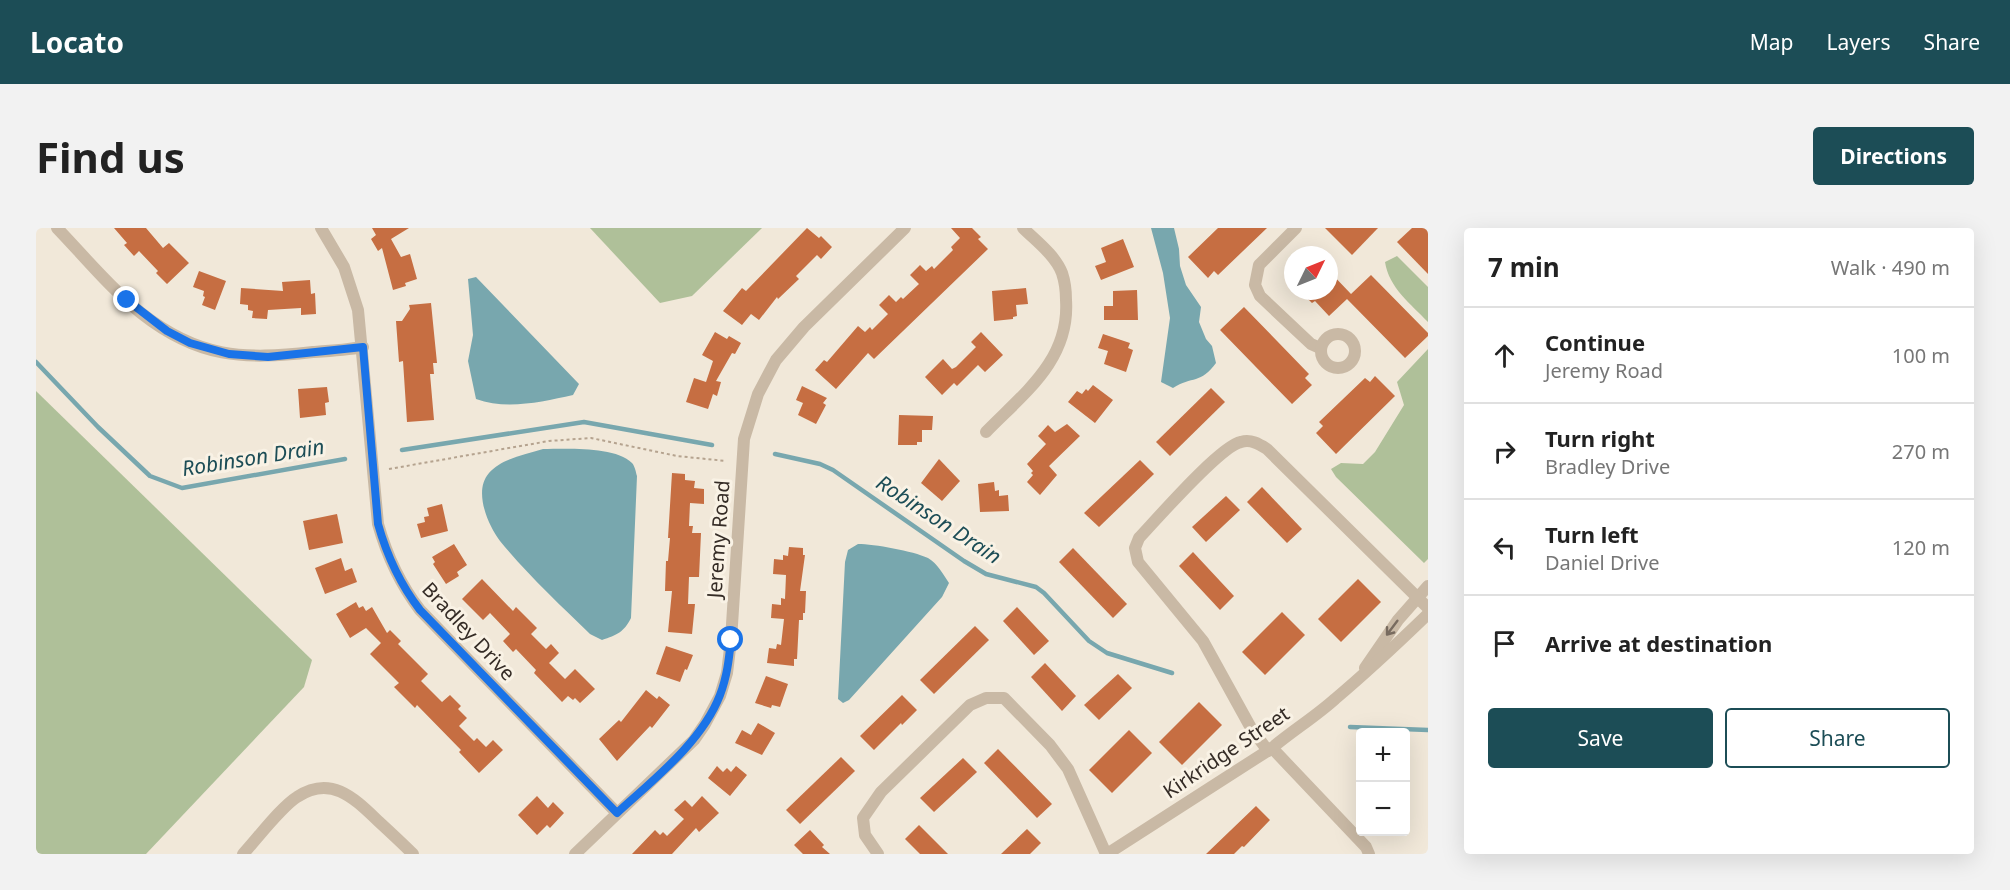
<!DOCTYPE html>
<html lang="en">
<head>
<meta charset="utf-8">
<style>
	body { margin:0; font-family:"Noto Sans",sans-serif; background:#f2f2f2; color:#222 }
	.controls { position:absolute; right:18px; bottom:18px; display:grid; overflow:hidden; border-radius:6px; box-shadow:0 6px 24px #0002 }
	.controls button { width:54px; height:54px; display:grid; place-items:center; padding:0; border:0; border-bottom:2px solid #e0e0e0; background:#fff; color:#222; font:30px sans-serif }
	.compass { position:absolute; left:1248px; top:18px; width:54px; height:54px; border-radius:50%; background:#fff; box-shadow:0 6px 24px #0002; rotate:47deg }
	.stop { position:absolute; width:18px; height:18px; margin:-14px; border:4px solid #1a73e8; border-radius:50%; background:#fff }
	.stop.end { background:#1a73e8; border-color:#fff; box-shadow:0 2px 6px #0008 }
	.list { margin:0; padding:0; list-style:none }
	h2 { display:flex; justify-content:space-between; align-items:center; height:78px; margin:0; padding:0 24px; font-size:26px }
	h2 small { font-size:20px; font-weight:400; color:#767676 }
	.list li { display:grid; grid-template-columns:39px 1fr auto; gap:18px; align-items:center; box-sizing:border-box; height:96px; padding:0 24px; border-top:2px solid #e0e0e0 }
	.list b { display:block; font-size:22px; white-space:nowrap }
	.list p { margin:0; font-size:20px; white-space:nowrap; color:#767676 }
	.list em { font-size:20px; font-style:normal; color:#767676 }
	.actions { display:flex; gap:12px; padding:18px 24px }
	.actions a { flex:1; padding:14px 0; border:2px solid #1c4d56; border-radius:6px; text-align:center; font-size:21px; color:#1c4d56 }
	.actions .main { background:#1c4d56; color:#fff }
	.icon { flex:none; width:33px; height:33px; fill:none; stroke:currentColor; stroke-width:2; stroke-linecap:round; stroke-linejoin:round }
	.map { position:relative; flex:none; width:1392px; height:626px; overflow:hidden; border-radius:6px }
	header { display:flex; align-items:center; gap:36px; box-sizing:border-box; height:84px; padding:0 30px; background:#1c4d56; color:#fff }
	header strong { font-size:28px }
	nav { display:flex; gap:33px; margin-inline-start:auto; font-size:21px }
	.intro { display:flex; align-items:center; justify-content:space-between; box-sizing:border-box; height:144px; padding:0 36px }
	h1 { margin:0; font-size:42px }
	.button { padding:15px 27px; border-radius:6px; background:#1c4d56; color:#fff; font-size:21px; font-weight:700 }
	main { display:flex; gap:36px; padding:0 36px }
	aside { flex:1; background:#fff; border-radius:6px; box-shadow:0 6px 24px #0002 }
	.map>svg:first-child { display:block }
	.green { fill:#afc099 }
	.water { fill:#78a7ae }
	.lines { fill:none; stroke-linecap:round; stroke-linejoin:round }
	.stream { stroke:#78a7ae; stroke-width:4.5 }
	.building { fill:#c66e42 }
	.path { stroke:#b5a38f; stroke-width:2; stroke-dasharray:3 3; stroke-linecap:butt }
	.minor { stroke:#c9b9a5; stroke-width:12 }
	.oneway { stroke:#786b5f }
	.route { stroke:#1a73e8; stroke-width:8 }
	.labels { text-anchor:middle; dominant-baseline:central; stroke-width:6; stroke-linejoin:round; paint-order:stroke }
	.street-label { font-size:20px; fill:#352c26; stroke:#f9f2e5 }
	.water-label { font-size:21px; font-style:italic; fill:#1c4d56; stroke:#f9f2e5 }
</style>
</head>
<body>
<header>
<strong>Locato</strong>
<nav><a>Map</a><a>Layers</a><a>Share</a></nav>
</header>
<div class="intro"><h1>Find us</h1><a class="button">Directions</a></div>
<main>
<div class="map">
<svg width="1392" height="626" viewBox="0 0 1392 626">
	<rect width="100%" height="100%" fill="#f1e8d9"/>
	<g class="green">
		<polygon points="554,0 726,0 656,68 624,75"/>
		<path d="M1361,28L1392,59V94C1375,76 1353,60 1349,34Z"/>
		<polygon points="1392,121 1392,331 1388,335 1300,249 1295,241 1305,235 1327,236 1339,224 1368,177 1361,154"/>
		<polygon points="0,163 276,432 268,459 110,626 0,626"/>
	</g>
	<g class="water">
		<path d="M1115,0H1138L1143,21L1144,38L1150,57L1165,79L1163,94L1170,111L1176,118L1180,135C1165,156 1156,148 1137,160L1125,154L1134,90L1127,45Z"/>
		<path d="M440,49L543,156L537,167C506,174 470,182 440,171L432,133L437,107L432,51Z"/>
		<path d="M507,221C530,221 579,218 596,235C599,238 600,245 601,248L595,390C588,404 581,407 566,412L554,406C523,376 491,346 464,313C452,297 437,263 453,245C466,230 489,227 507,221Z"/>
		<path d="M822,316C838,316 877,323 892,330C901,335 907,346 913,355L906,369L813,472L807,475L802,471L809,334L812,322Z"/>
	</g>
	<g class="lines">
		<g class="stream">
			<polyline points="0,134 62,199 114,248 146,260 309,231"/>
			<polyline points="366,222 548,194 676,217"/>
			<polyline points="739,226 784,236 797,242 928,333 950,346 1000,359 1008,365 1053,413 1071,425 1136,445"/>
			<polyline points="1314,499 1392,502"/>
		</g>
	</g>
	<g class="building">
		<polygon points="78,0 110,0 127,20 133,15 153,35 131,56 120,45 122,43 103,23 98,28 88,17 91,15"/>
		<polygon points="336,0 373,0 355,11 365,29 374,26 381,51 369,55 370,58 357,62 346,20 342,23 335,11 340,7"/>
		<polygon points="771,0 783,10 785,8 796,19 785,31 781,27 760,48 763,51 742,71 741,69 723,92 715,86 706,97 687,83 706,60 710,63"/>
		<polygon points="915,0 936,0 945,9 942,11 952,21 838,131 832,125 800,161 779,142 788,132 791,134 822,98 829,104 834,99 836,102 852,86 843,77 853,67 860,74 865,69 867,71 883,56 874,47 884,37 890,43 896,38 898,41 917,22 915,19 924,10"/>
		<polygon points="1182,0 1231,0 1182,47 1178,43 1172,50 1152,29"/>
		<polygon points="1289,0 1342,0 1316,27"/>
		<polygon points="1376,0 1392,0 1392,46 1361,14"/>
		<polygon points="1087,11 1098,39 1065,52 1059,38 1070,34 1065,20"/>
		<polygon points="163,43 190,53 179,82 166,77 169,69 167,68 168,63 157,59"/>
		<polygon points="1293,43 1315,66 1335,47 1392,105 1392,108 1369,130 1311,71 1293,88 1279,73 1276,75 1264,63 1293,63"/>
		<polygon points="274,52 275,66 279,65 280,86 265,87 265,80 232,82 231,91 216,90 217,83 212,82 212,77 204,76 205,60 247,63 246,54"/>
		<polygon points="990,60 992,76 980,77 981,88 977,89 977,91 958,93 956,63"/>
		<polygon points="1101,62 1102,92 1068,92 1068,78 1077,78 1077,63"/>
		<polygon points="395,75 401,135 397,135 398,146 394,146 398,192 371,194 367,133 363,134 360,93 366,93 374,81 373,77"/>
		<polygon points="1208,79 1273,146 1269,150 1276,157 1256,176 1184,102"/>
		<polygon points="679,104 691,111 693,108 705,115 699,126 696,125 680,153 685,154 681,168 677,166 672,181 650,174 658,150 670,154 677,133 666,127"/>
		<polygon points="945,104 967,127 949,144 942,137 921,158 918,155 906,167 889,149 907,131 916,141 920,139 940,119 935,114"/>
		<polygon points="1067,106 1094,115 1092,120 1097,122 1090,144 1068,136 1072,123 1062,120"/>
		<polygon points="1339,148 1359,168 1300,226 1280,205 1287,198 1283,194 1329,150 1334,154"/>
		<polygon points="1057,157 1077,172 1059,195 1032,174 1041,163 1046,166 1050,161 1052,163"/>
		<polygon points="766,158 791,170 787,175 790,177 780,196 762,187 767,175 760,172"/>
		<polygon points="291,159 293,174 289,175 290,187 264,190 262,161"/>
		<polygon points="1175,160 1189,174 1134,228 1120,214"/>
		<polygon points="863,187 897,188 896,202 886,202 886,214 881,214 881,217 862,217"/>
		<polygon points="1031,196 1044,208 1013,238 1021,247 1004,267 991,254 997,247 995,245 997,243 991,236 1010,216 1002,208 1012,197 1019,204"/>
		<polygon points="903,231 924,253 906,273 885,255"/>
		<polygon points="1104,232 1118,246 1063,299 1048,285"/>
		<polygon points="636,245 649,246 649,252 659,253 658,260 668,261 668,276 654,275 653,298 657,298 656,305 665,305 663,349 653,349 652,376 659,376 656,406 632,404 636,363 629,363 630,333 632,333 634,310 632,310"/>
		<polygon points="958,254 959,263 963,262 963,268 972,267 973,283 944,284 942,256"/>
		<polygon points="1226,259 1266,301 1251,315 1211,274"/>
		<polygon points="1190,268 1204,282 1170,314 1156,299"/>
		<polygon points="406,276 412,303 385,310 381,296 389,294 388,289 393,288 391,280"/>
		<polygon points="301,286 307,315 273,322 267,293"/>
		<polygon points="418,316 431,337 421,344 423,348 410,356 397,336 399,334 396,329"/>
		<polygon points="753,319 767,320 767,327 769,327 764,363 770,363 769,385 767,385 767,392 763,392 761,431 758,431 758,438 731,435 733,420 740,421 741,416 745,417 748,391 735,390 736,376 745,377 745,370 749,371 750,347 737,346 738,331 747,332 747,327 752,328"/>
		<polygon points="1037,320 1091,376 1077,390 1023,334"/>
		<polygon points="1157,324 1198,368 1184,382 1143,338"/>
		<polygon points="305,330 309,343 316,340 321,354 289,366 279,340"/>
		<polygon points="446,351 477,383 480,379 501,400 495,406 510,421 515,416 523,425 513,435 529,451 539,441 559,461 544,475 539,470 537,472 532,468 526,474 498,445 500,442 480,421 477,424 467,413 474,406 454,385 447,392 426,371"/>
		<polygon points="1322,351 1345,374 1305,414 1282,391"/>
		<polygon points="320,374 323,380 327,378 330,383 336,379 351,405 354,402 365,413 362,416 392,446 385,453 406,474 414,467 425,478 422,481 431,490 423,498 438,513 441,510 450,519 457,512 467,522 443,545 423,524 425,522 381,477 379,480 358,459 363,455 334,426 345,415 330,400 314,410 300,386"/>
		<polygon points="981,379 1013,413 998,427 967,393"/>
		<polygon points="1246,384 1269,407 1229,447 1206,424"/>
		<polygon points="939,398 953,412 898,466 884,452"/>
		<polygon points="630,418 657,427 651,442 649,441 644,454 620,446"/>
		<polygon points="1009,435 1040,468 1026,483 995,449"/>
		<polygon points="1082,446 1096,460 1063,492 1048,477"/>
		<polygon points="730,448 752,456 744,479 736,477 735,480 719,475"/>
		<polygon points="610,462 621,471 623,468 634,477 616,500 614,498 581,533 563,511 583,492 585,494"/>
		<polygon points="866,467 881,482 866,497 865,495 838,522 824,508"/>
		<polygon points="1163,474 1186,497 1146,537 1123,514"/>
		<polygon points="722,495 739,505 726,527 699,515 706,502 715,507"/>
		<polygon points="1093,502 1116,525 1076,565 1053,542"/>
		<polygon points="962,521 1016,576 1001,590 948,535"/>
		<polygon points="805,529 819,543 764,596 750,582"/>
		<polygon points="927,530 941,544 898,584 884,570"/>
		<polygon points="681,538 687,544 691,540 695,544 700,538 711,547 694,568 672,550"/>
		<polygon points="501,568 512,580 517,574 528,585 514,600 511,597 501,607 482,587"/>
		<polygon points="666,568 683,585 663,604 660,600 636,626 596,626 619,602 624,607 627,604 631,608 648,591 638,582 649,572 656,579"/>
		<polygon points="1220,578 1234,592 1208,619 1206,618 1198,626 1170,626"/>
		<polygon points="883,597 912,626 884,626 869,611"/>
		<polygon points="991,601 1005,615 994,626 965,626"/>
		<polygon points="774,602 788,617 786,619 794,626 767,626 758,617"/>
	</g>
	<g class="lines">
		<polyline class="path" points="353,241 513,213 555,210 641,228 690,233"/>
		<g class="minor">
			<path d="M21,0C48,28 74,60 105,85C162,130 207,132 277,124C293,123 310,122 327,119"/>
			<path d="M285,0L308,39L322,82L342,296C351,328 364,356 384,382L581,585"/>
			<polyline points="1260,0 1223,37 1219,57 1224,68 1275,116 1284,120"/>
			<circle cx="1302" cy="123" r="17"/>
			<path d="M950,204C988,165 1034,132 1030,72C1030,63 1029,54 1026,45C1019,27 1000,13 987,0"/>
			<polyline points="1329,440 1362,392 1392,358"/>
			<polyline points="1236,520 1330,619 1333,626"/>
			<path d="M1232,523L1215,500L1167,413L1102,334L1099,320L1103,310C1121,291 1184,218 1205,214C1215,211 1223,216 1231,221L1392,380"/>
			<path d="M207,626C221,611 245,579 261,569C294,547 317,569 340,591C353,603 365,614 377,626"/>
			<polyline points="539,626 658,512 669,496 684,468 691,445 695,412 708,211 722,166 740,132 768,99 869,0"/>
			<polyline points="842,626 829,607 827,590 845,564 934,477 950,470 968,470 1014,517 1032,541 1070,626"/>
			<path d="M1071,626L1236,520C1256,503 1279,489 1299,471C1331,444 1362,415 1392,386"/>
		</g>
	</g>
	<defs><path id="oneway-shaft" d="M-6 0H5M1.5-3L5.5 0L1.5 3" fill="none" stroke-width="1.6" stroke-linecap="round" stroke-linejoin="round" transform="scale(1.5)"/></defs>
	<use class="oneway" href="#oneway-shaft" transform="translate(1356 400) rotate(127)"/>
	<g class="lines">
		<path class="route" d="M91,72L131,103L154,115L193,126L232,129L327,119L342,296C351,328 364,356 384,382L581,585C617,552 666,514 684,467C691,449 693,431 695,412"/>
	</g>
	<g class="labels">
		<g class="street-label">
			<text transform="translate(682 311) rotate(-86)">Jeremy Road</text>
			<text transform="translate(433 403) rotate(47)">Bradley Drive</text>
			<text transform="translate(1190 524) rotate(-34)">Kirkridge Street</text>
		</g>
		<g class="water-label">
			<text transform="translate(217 229) rotate(-9)">Robinson Drain</text>
			<text transform="translate(903 291) rotate(33)">Robinson Drain</text>
		</g>
	</g>
</svg>
<div class="controls">
<button>+</button>
<button>−</button>
</div>
<svg class="compass" viewBox="-18 -18 36 36"><path d="M0-13l5 13h-10z" fill="#e53935"/><path d="M0 13l5-13h-10z" fill="#767676"/></svg>
<div class="stop" style="left:695px;top:412px"></div>
<div class="stop end" style="left:91px;top:72px"></div>
</div>
<aside>
<h2>7 min<small>Walk · 490 m</small></h2>
<ul class="list">
<li><svg class="icon" aria-label="ahead" viewBox="0 0 24 24"><path d="M12 20V5M6 11l6-6 6 6"/></svg><div><b>Continue</b><p>Jeremy Road</p></div><em>100 m</em></li>
<li><svg class="icon" aria-label="right" viewBox="0 0 24 24"><path d="M7 20v-9h11M14 6l5 5-5 5"/></svg><div><b>Turn right</b><p>Bradley Drive</p></div><em>270 m</em></li>
<li><svg class="icon" aria-label="left" viewBox="0 0 24 24"><path d="M17 20v-9H6M10 6l-5 5 5 5"/></svg><div><b>Turn left</b><p>Daniel Drive</p></div><em>120 m</em></li>
<li><svg class="icon" aria-label="arrive" viewBox="0 0 24 24"><path d="M6 21V4h12l-3 4 3 4H6"/></svg><div><b>Arrive at destination</b></div></li>
</ul>
<div class="actions"><a class="main">Save</a><a>Share</a></div>
</aside>
</main>
</body>
</html>
